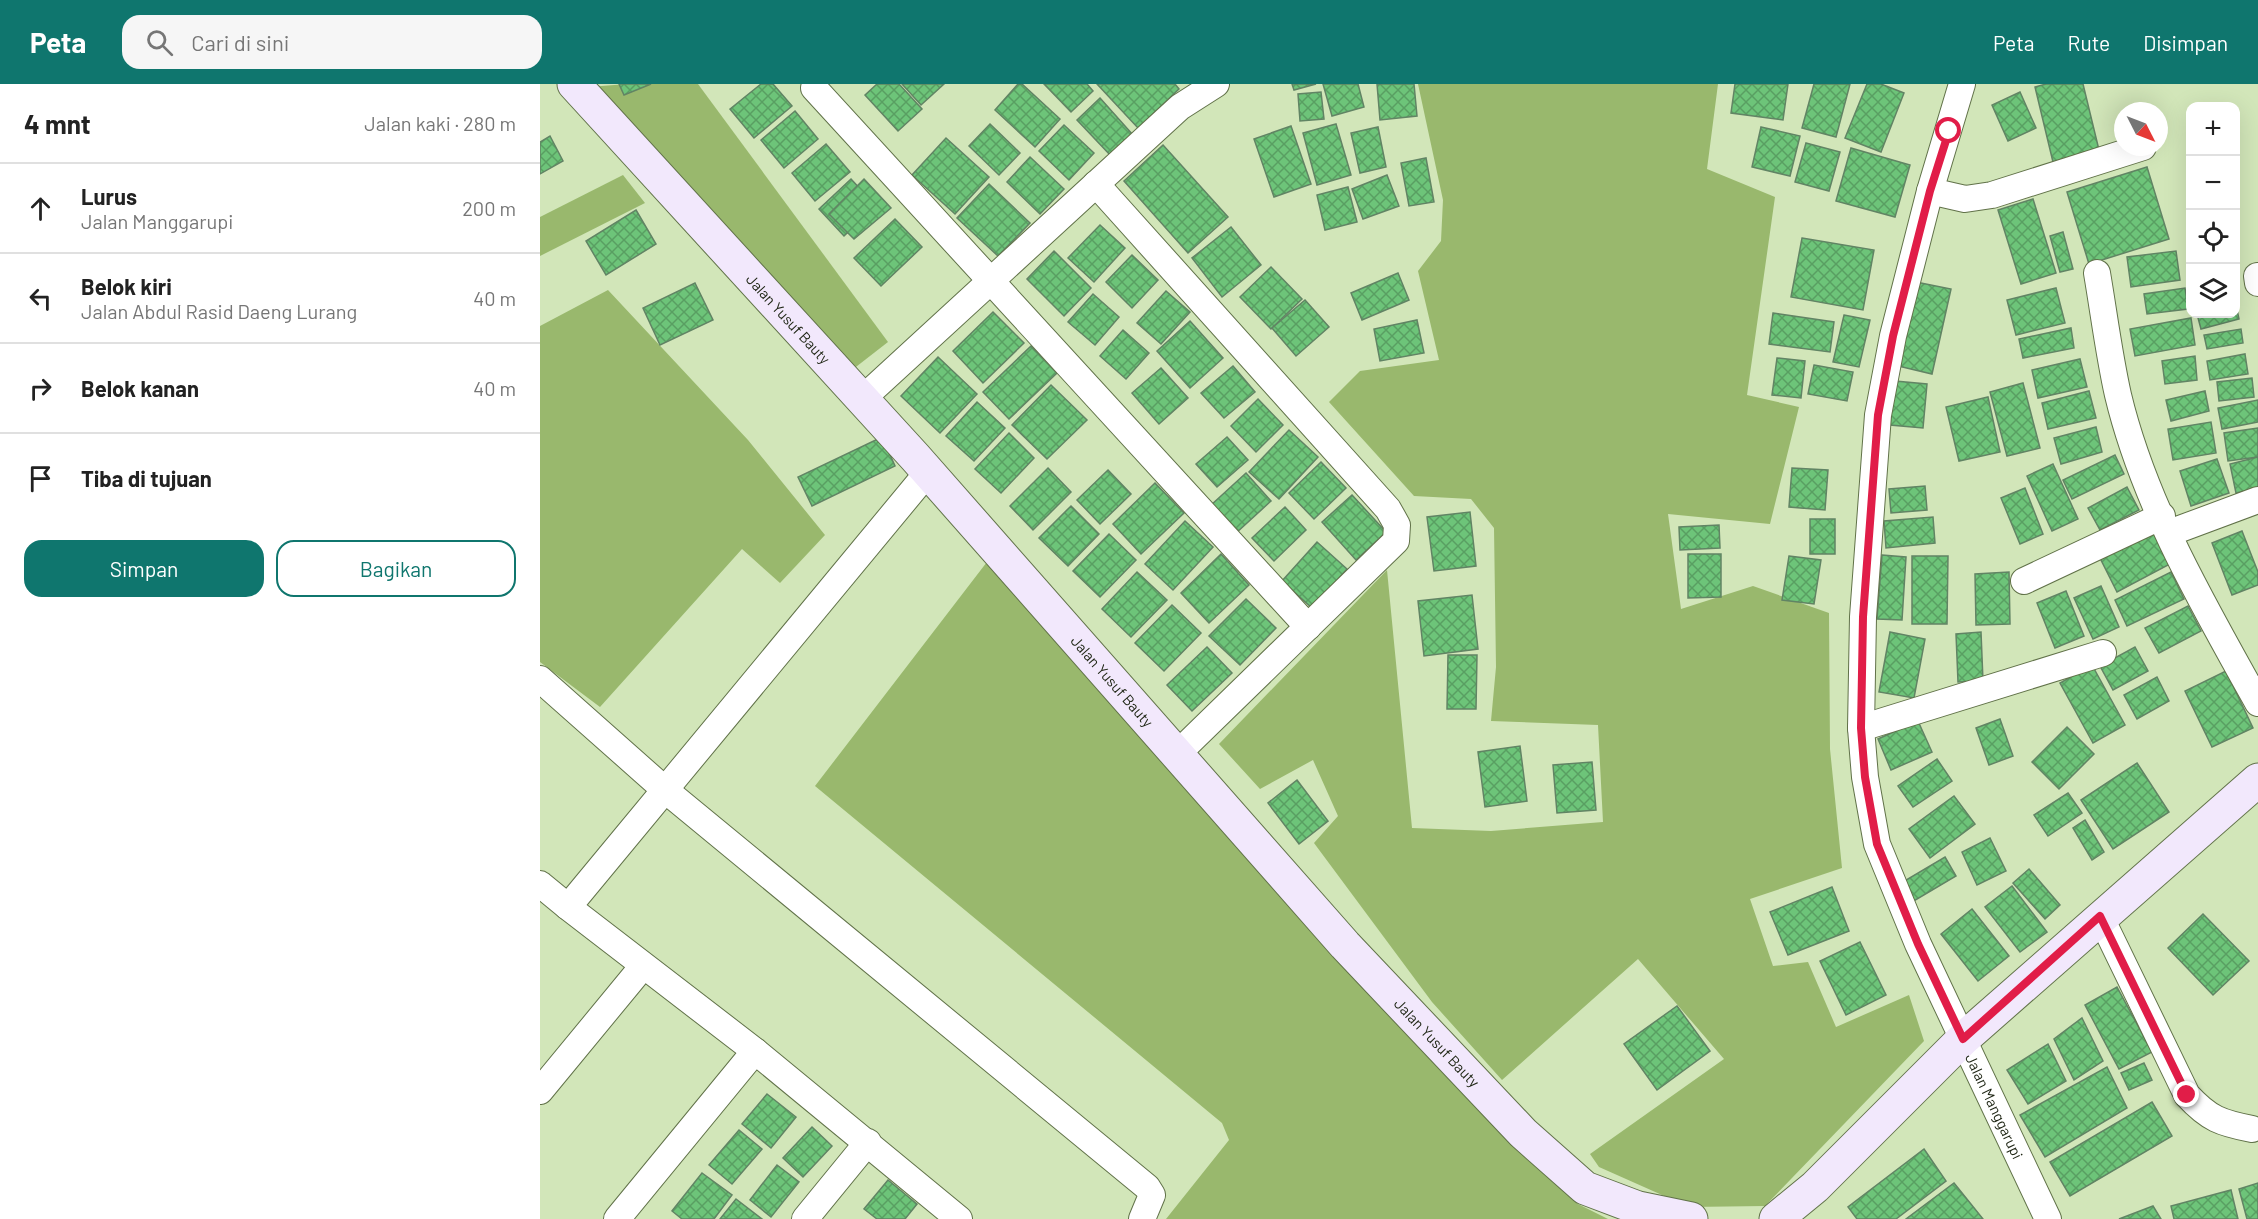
<!DOCTYPE html>
<html lang="id">
<head>
<meta charset="utf-8">
<style>
	body { margin:0; font-family:Barlow,sans-serif; background:#f6f6f6; color:#222 }
	.controls { position:absolute; right:18px; top:18px; display:grid; overflow:hidden; border-radius:12px; box-shadow:0 6px 24px #0002 }
	.controls button { width:54px; height:54px; display:grid; place-items:center; padding:0; border:0; border-bottom:2px solid #e0e0e0; background:#fff; color:#222; font:30px sans-serif }
	.compass { position:absolute; left:1574px; top:18px; width:54px; height:54px; border-radius:50%; background:#fff; box-shadow:0 6px 24px #0002; rotate:132deg }
	.stop { position:absolute; width:18px; height:18px; margin:-14px; border:4px solid #e11d48; border-radius:50%; background:#fff }
	.stop.end { background:#e11d48; border-color:#fff; box-shadow:0 2px 6px #0008 }
	.list { margin:0; padding:0; list-style:none }
	h2 { display:flex; justify-content:space-between; align-items:center; height:78px; margin:0; padding:0 24px; font-size:26px }
	h2 small { font-size:20px; font-weight:400; color:#767676 }
	.list li { display:grid; grid-template-columns:39px 1fr auto; gap:18px; align-items:center; box-sizing:border-box; height:90px; padding:0 24px; border-top:2px solid #e0e0e0 }
	.list b { display:block; font-size:22px; white-space:nowrap }
	.list p { margin:0; font-size:20px; white-space:nowrap; color:#767676 }
	.list em { font-size:20px; font-style:normal; color:#767676 }
	.actions { display:flex; gap:12px; padding:18px 24px }
	.actions a { flex:1; padding:14px 0; border:2px solid #0f766e; border-radius:18px; text-align:center; font-size:21px; color:#0f766e }
	.actions .main { background:#0f766e; color:#fff }
	.icon { flex:none; width:33px; height:33px; fill:none; stroke:currentColor; stroke-width:2; stroke-linecap:round; stroke-linejoin:round }
	.map { position:relative; flex:none; width:1718px; height:1135px; overflow:hidden }
	header { display:flex; align-items:center; gap:36px; box-sizing:border-box; height:84px; padding:0 30px; background:#0f766e; color:#fff }
	header strong { font-size:28px }
	nav { display:flex; gap:33px; margin-inline-start:auto; font-size:21px }
	.search { width:420px; height:54px; background:#f6f6f6; display:flex; align-items:center; gap:15px; box-sizing:border-box; padding:0 21px; border-radius:18px; color:#767676; font-size:22px }
	main { display:flex }
	aside { flex:1; background:#fff }
	.map>svg:first-child { display:block }
	.grass { fill:#99b86d }
	.building { fill:url(#building-cross-hatch); stroke:#618464; stroke-width:1.5 }
	.lines { fill:none; stroke-linecap:round; stroke-linejoin:round }
	.street-casing { stroke:#617249; stroke-width:28 }
	.secondary-casing { stroke:#617249; stroke-width:35 }
	.street { stroke:#fff; stroke-width:26 }
	.secondary { stroke:#f2e8fc; stroke-width:33 }
	.route { stroke:#e11d48; stroke-width:8 }
	.labels { text-anchor:middle; dominant-baseline:central; stroke-width:6; stroke-linejoin:round; paint-order:stroke }
	.street-label { font-size:15px; fill:#202716; stroke:#d2e6b9 }
</style>
</head>
<body>
<header>
<strong>Peta</strong>
<div class="search"><svg class="icon" aria-label="search" viewBox="0 0 24 24"><circle cx="10" cy="10" r="6"/><path d="M15 15l6 6"/></svg>Cari di sini</div>
<nav><a>Peta</a><a>Rute</a><a>Disimpan</a></nav>
</header>
<main>
<aside>
<h2>4 mnt<small>Jalan kaki · 280 m</small></h2>
<ul class="list">
<li><svg class="icon" aria-label="ahead" viewBox="0 0 24 24"><path d="M12 20V5M6 11l6-6 6 6"/></svg><div><b>Lurus</b><p>Jalan Manggarupi</p></div><em>200 m</em></li>
<li><svg class="icon" aria-label="left" viewBox="0 0 24 24"><path d="M17 20v-9H6M10 6l-5 5 5 5"/></svg><div><b>Belok kiri</b><p>Jalan Abdul Rasid Daeng Lurang</p></div><em>40 m</em></li>
<li><svg class="icon" aria-label="right" viewBox="0 0 24 24"><path d="M7 20v-9h11M14 6l5 5-5 5"/></svg><div><b>Belok kanan</b></div><em>40 m</em></li>
<li><svg class="icon" aria-label="arrive" viewBox="0 0 24 24"><path d="M6 21V4h12l-3 4 3 4H6"/></svg><div><b>Tiba di tujuan</b></div></li>
</ul>
<div class="actions"><a class="main">Simpan</a><a>Bagikan</a></div>
</aside>
<div class="map">
<svg width="1718" height="1135" viewBox="0 0 1718 1135">
	<defs>
		<pattern id="building-cross-hatch" width="8" height="8" patternUnits="userSpaceOnUse" patternTransform="scale(1.5)"><rect width="8" height="8" fill="#6dc479"/><path d="M0 0l8 8M0 8l8-8" fill="none" stroke="#599f62"/></pattern>
	</defs>
	<rect width="100%" height="100%" fill="#d2e6b9"/>
	<g class="grass">
		<polygon points="87,0 158,0 348,258 312,286 49,3"/>
		<polygon points="878,0 1178,0 1167,85 1235,113 1207,311 1259,323 1230,440 1128,430 1141,525 1213,502 1289,529 1290,665 1302,784 1210,815 1233,882 1268,878 1296,943 1369,911 1384,957 1225,1122 1149,1123 1059,1083 1050,1070 1184,975 1098,875 962,996 892,918 774,759 798,732 773,676 720,705 679,660 847,486 872,744 951,747 1063,738 1058,641 951,637 956,583 954,444 931,415 874,412 789,318 820,287 899,276 878,187 901,157 903,116"/>
		<polygon points="83,91 105,119 0,172 0,133"/>
		<polygon points="68,206 208,356 285,451 240,499 202,465 60,623 0,578 0,242"/>
		<polygon points="450,474 850,929 1038,1120 1068,1135 626,1135 689,1056 682,1039 275,702"/>
	</g>
	<g class="building">
		<polygon points="79,0 111,0 84,11"/>
		<polygon points="221,0 233,0 252,22 214,54 190,25"/>
		<polygon points="337,0 359,0 382,25 358,47 325,11"/>
		<polygon points="362,0 404,0 381,21"/>
		<polygon points="478,0 482,0 520,35 495,63 455,26"/>
		<polygon points="504,0 547,0 553,7 531,28"/>
		<polygon points="557,0 635,0 639,5 598,44"/>
		<polygon points="752,0 776,0 754,6"/>
		<polygon points="783,0 818,0 824,23 792,32"/>
		<polygon points="837,0 874,0 877,32 840,36"/>
		<polygon points="1195,0 1248,0 1243,36 1191,29"/>
		<polygon points="1274,0 1310,0 1296,53 1262,44"/>
		<polygon points="1327,0 1341,0 1364,9 1341,68 1305,54"/>
		<polygon points="1506,0 1543,0 1559,66 1513,78 1495,3"/>
		<polygon points="781,8 784,35 760,37 758,10"/>
		<polygon points="1480,8 1496,44 1468,57 1452,21"/>
		<polygon points="560,14 593,51 571,72 537,36"/>
		<polygon points="255,27 278,55 244,84 221,56"/>
		<polygon points="450,40 480,69 459,91 429,62"/>
		<polygon points="796,40 811,91 777,101 763,49"/>
		<polygon points="524,41 554,69 529,96 499,67"/>
		<polygon points="751,42 771,100 734,113 714,55"/>
		<polygon points="838,43 846,83 820,89 811,49"/>
		<polygon points="1221,43 1260,52 1250,92 1212,83"/>
		<polygon points="10,52 23,77 0,90 0,58"/>
		<polygon points="406,54 449,93 415,130 372,91"/>
		<polygon points="1266,59 1300,68 1289,107 1255,98"/>
		<polygon points="286,60 310,88 275,117 252,89"/>
		<polygon points="623,61 688,133 648,169 584,97"/>
		<polygon points="1311,64 1370,81 1355,133 1296,117"/>
		<polygon points="490,73 524,105 500,130 467,98"/>
		<polygon points="886,74 894,118 869,122 861,79"/>
		<polygon points="1607,83 1629,155 1549,180 1527,108"/>
		<polygon points="847,91 859,122 823,135 812,105"/>
		<polygon points="311,95 336,122 304,152 279,125"/>
		<polygon points="324,95 351,124 314,155 289,130"/>
		<polygon points="449,100 490,139 458,172 417,134"/>
		<polygon points="808,103 817,138 785,146 777,111"/>
		<polygon points="1493,115 1516,189 1481,200 1458,126"/>
		<polygon points="96,126 116,160 66,191 46,157"/>
		<polygon points="355,135 382,163 341,202 314,174"/>
		<polygon points="560,141 585,164 554,198 528,174"/>
		<polygon points="691,143 721,181 682,213 652,174"/>
		<polygon points="1523,148 1533,185 1520,188 1510,152"/>
		<polygon points="1262,154 1334,166 1323,226 1251,213"/>
		<polygon points="514,167 551,204 524,232 487,195"/>
		<polygon points="1636,167 1640,196 1591,203 1587,173"/>
		<polygon points="592,171 618,196 592,224 566,198"/>
		<polygon points="731,183 762,215 731,245 700,213"/>
		<polygon points="858,189 869,216 822,236 811,209"/>
		<polygon points="1376,198 1411,205 1392,290 1358,282"/>
		<polygon points="155,199 173,236 120,261 103,224"/>
		<polygon points="1516,204 1525,239 1476,251 1467,216"/>
		<polygon points="1645,204 1648,225 1607,230 1604,210"/>
		<polygon points="626,207 650,228 621,260 597,239"/>
		<polygon points="553,210 579,233 555,261 528,238"/>
		<polygon points="765,216 789,243 756,272 732,244"/>
		<polygon points="1696,221 1699,235 1661,245 1657,230 1696,230"/>
		<polygon points="453,228 484,259 443,299 413,267"/>
		<polygon points="1233,229 1294,238 1290,268 1229,260"/>
		<polygon points="1304,231 1330,236 1319,283 1293,278"/>
		<polygon points="1651,234 1655,261 1595,272 1590,245"/>
		<polygon points="877,236 884,269 840,277 834,245"/>
		<polygon points="650,237 683,274 650,304 617,267"/>
		<polygon points="1531,244 1534,264 1483,274 1479,255"/>
		<polygon points="1701,245 1703,259 1667,265 1664,251"/>
		<polygon points="583,246 609,269 586,295 560,272"/>
		<polygon points="491,262 517,289 469,335 443,308"/>
		<polygon points="1705,270 1708,290 1670,296 1667,277"/>
		<polygon points="1655,272 1657,296 1625,300 1622,277"/>
		<polygon points="398,273 437,310 400,349 361,312"/>
		<polygon points="1237,274 1265,277 1261,314 1232,311"/>
		<polygon points="1540,275 1547,303 1498,314 1492,286"/>
		<polygon points="1274,281 1313,288 1307,317 1268,310"/>
		<polygon points="693,282 715,308 684,334 661,309"/>
		<polygon points="621,284 648,314 619,340 592,309"/>
		<polygon points="1712,294 1714,313 1679,317 1677,298"/>
		<polygon points="1355,297 1387,300 1383,344 1350,341"/>
		<polygon points="1483,299 1500,364 1467,372 1450,308"/>
		<polygon points="511,301 547,336 507,375 472,341"/>
		<polygon points="1549,307 1556,334 1508,345 1502,319"/>
		<polygon points="1665,307 1669,327 1631,337 1626,316"/>
		<polygon points="1448,313 1460,368 1419,377 1406,323"/>
		<polygon points="718,315 743,341 716,368 691,342"/>
		<polygon points="1718,316 1718,338 1682,345 1678,324"/>
		<polygon points="437,318 465,344 434,377 406,352"/>
		<polygon points="1671,338 1676,369 1633,376 1628,345"/>
		<polygon points="1556,343 1562,368 1521,380 1514,354"/>
		<polygon points="1718,344 1718,373 1688,377 1684,349"/>
		<polygon points="749,346 778,373 739,415 709,388"/>
		<polygon points="469,349 494,374 461,409 435,385"/>
		<polygon points="342,353 355,382 272,422 258,393"/>
		<polygon points="687,353 708,376 677,403 656,380"/>
		<polygon points="1575,371 1584,390 1532,415 1523,396"/>
		<polygon points="1718,373 1718,404 1696,409 1690,380"/>
		<polygon points="1677,375 1689,409 1651,422 1640,387"/>
		<polygon points="781,378 806,404 774,435 749,409"/>
		<polygon points="1513,380 1538,435 1512,447 1487,392"/>
		<polygon points="508,384 531,408 493,446 470,422"/>
		<polygon points="1252,384 1288,386 1285,426 1249,423"/>
		<polygon points="568,386 591,410 560,440 537,416"/>
		<polygon points="706,389 731,417 695,450 670,422"/>
		<polygon points="615,399 644,429 601,470 573,440"/>
		<polygon points="1385,402 1387,426 1351,429 1349,405"/>
		<polygon points="1587,403 1599,426 1560,446 1548,424"/>
		<polygon points="1485,404 1503,450 1480,460 1461,414"/>
		<polygon points="812,411 846,448 816,476 782,438"/>
		<polygon points="531,422 559,450 528,482 499,454"/>
		<polygon points="745,423 766,446 734,477 712,454"/>
		<polygon points="930,428 936,482 894,487 887,433"/>
		<polygon points="1393,433 1395,459 1346,464 1344,437"/>
		<rect x="1270" y="435" width="25" height="35"/>
		<polygon points="645,437 673,463 633,506 605,480"/>
		<polygon points="1179,441 1180,464 1140,466 1139,443"/>
		<polygon points="1614,447 1630,480 1577,508 1560,474"/>
		<polygon points="1702,447 1718,488 1718,501 1692,511 1672,459"/>
		<polygon points="569,450 596,476 560,513 533,487"/>
		<polygon points="777,458 807,485 772,524 742,497"/>
		<polygon points="681,470 709,501 669,539 641,509"/>
		<polygon points="1148,470 1181,470 1181,513 1148,514"/>
		<polygon points="1342,471 1366,473 1362,536 1337,535"/>
		<polygon points="1249,472 1281,476 1274,520 1242,516"/>
		<polygon points="1372,472 1408,472 1407,540 1372,540"/>
		<polygon points="597,488 627,516 591,553 562,525"/>
		<polygon points="1469,488 1470,540 1436,541 1435,490"/>
		<polygon points="1631,488 1644,515 1587,542 1575,516"/>
		<polygon points="1561,502 1579,543 1553,555 1534,514"/>
		<polygon points="1526,507 1544,552 1515,564 1497,519"/>
		<polygon points="932,511 938,565 884,572 878,517"/>
		<polygon points="706,515 736,544 700,581 669,552"/>
		<polygon points="632,521 661,549 624,587 595,559"/>
		<polygon points="1648,522 1661,547 1619,569 1605,544"/>
		<polygon points="1350,548 1385,555 1374,614 1339,608"/>
		<polygon points="1441,548 1443,597 1418,598 1416,550"/>
		<polygon points="667,563 692,589 652,627 627,601"/>
		<polygon points="1595,563 1608,587 1573,606 1560,582"/>
		<polygon points="908,571 937,571 936,625 907,625"/>
		<polygon points="1552,581 1585,641 1553,659 1520,599"/>
		<polygon points="1686,587 1713,644 1672,663 1645,607"/>
		<polygon points="1617,593 1629,617 1597,635 1584,611"/>
		<polygon points="1460,635 1473,672 1449,681 1436,644"/>
		<polygon points="1378,637 1392,668 1351,686 1338,655"/>
		<polygon points="1527,643 1554,670 1519,705 1492,678"/>
		<polygon points="980,662 987,717 945,723 938,668"/>
		<polygon points="1397,675 1412,697 1373,723 1358,702"/>
		<polygon points="1052,678 1056,726 1017,729 1013,681"/>
		<polygon points="1597,679 1629,728 1573,765 1541,716"/>
		<polygon points="757,696 788,737 759,760 728,719"/>
		<polygon points="1528,709 1542,729 1508,752 1494,731"/>
		<polygon points="1414,712 1435,740 1390,774 1369,745"/>
		<polygon points="1545,736 1564,768 1552,776 1533,744"/>
		<polygon points="1450,754 1466,787 1437,801 1422,768"/>
		<polygon points="1405,773 1416,792 1367,821 1356,802"/>
		<polygon points="1489,785 1520,821 1505,835 1473,799"/>
		<polygon points="1472,802 1507,848 1480,868 1445,823"/>
		<polygon points="1292,803 1309,847 1248,871 1230,828"/>
		<polygon points="1432,825 1469,872 1438,897 1401,850"/>
		<polygon points="1663,830 1709,877 1673,911 1628,864"/>
		<polygon points="1320,858 1346,911 1306,931 1280,877"/>
		<polygon points="1577,903 1612,968 1579,985 1545,921"/>
		<polygon points="1137,922 1170,967 1117,1006 1084,960"/>
		<polygon points="1542,934 1563,977 1534,996 1514,955"/>
		<polygon points="1508,960 1526,997 1488,1020 1467,986"/>
		<polygon points="1604,979 1612,996 1589,1006 1581,989"/>
		<polygon points="1567,983 1587,1024 1505,1073 1480,1031"/>
		<polygon points="227,1010 256,1033 231,1064 202,1040"/>
		<polygon points="1612,1018 1632,1052 1530,1112 1510,1078"/>
		<polygon points="272,1043 292,1062 263,1093 243,1074"/>
		<polygon points="199,1046 222,1065 192,1100 169,1081"/>
		<polygon points="1384,1065 1406,1097 1356,1135 1317,1135 1308,1123"/>
		<polygon points="237,1081 259,1098 231,1133 210,1116"/>
		<polygon points="162,1089 192,1111 174,1135 142,1135 132,1127"/>
		<polygon points="348,1096 377,1120 365,1135 337,1135 324,1125"/>
		<polygon points="1414,1099 1443,1135 1366,1135"/>
		<polygon points="1718,1099 1718,1135 1707,1135 1699,1105"/>
		<polygon points="1691,1106 1698,1135 1634,1135 1631,1122"/>
		<polygon points="196,1115 222,1135 180,1135"/>
		<polygon points="1613,1122 1621,1135 1579,1135"/>
	</g>
	<g class="lines">
		<defs>
			<g id="street">
				<path id="s1" d="M1422,0L1390,107L1353,252L1338,331L1323,533L1321,644L1325,693L1337,760L1378,860L1508,1135"/>
				<polyline points="274,4 768,543"/>
				<polyline points="556,100 848,425 857,441 856,457 635,672"/>
				<polyline points="1390,107 1425,115 1452,111 1603,63"/>
				<path d="M1557,189C1564,230 1569,271 1578,311C1604,420 1664,522 1718,619"/>
				<polyline points="1717,192 1718,199"/>
				<polyline points="321,316 640,23 676,0"/>
				<polyline points="388,388 28,823 215,967 419,1135"/>
				<polyline points="1629,449 1718,416"/>
				<polyline points="1484,497 1622,432"/>
				<polyline points="0,595 124,705 607,1103 612,1111 602,1135"/>
				<polyline points="1321,644 1563,569"/>
				<polyline points="0,800 28,823"/>
				<path d="M1560,832L1647,1011C1669,1035 1681,1039 1712,1045"/>
				<polyline points="0,1007 103,882"/>
				<polyline points="77,1135 215,967"/>
				<polyline points="265,1135 328,1058"/>
			</g>
			<g id="secondary">
				<path id="s2" d="M34,0L375,373L805,861L983,1049L1045,1104L1098,1124L1151,1135"/>
				<polyline points="1236,1135 1275,1103 1423,955 1718,696"/>
			</g>
		</defs>
		<use href="#street" class="street-casing"/>
		<use href="#secondary" class="secondary-casing"/>
		<use href="#street" class="street"/>
		<use href="#secondary" class="secondary"/>
	</g>
	<g class="lines">
		<polyline class="route" points="1409,47 1390,107 1353,252 1338,331 1323,533 1321,644 1325,693 1337,760 1378,860 1423,955 1560,832 1647,1011"/>
	</g>
	<g class="labels">
		<g class="street-label">
			<text stroke="none"><textPath href="#s2" startOffset="318">Jalan Yusuf Bauty</textPath></text>
			<text stroke="none"><textPath href="#s2" startOffset="804">Jalan Yusuf Bauty</textPath></text>
			<text stroke="none"><textPath href="#s2" startOffset="1290">Jalan Yusuf Bauty</textPath></text>
			<text stroke="none"><textPath href="#s1" startOffset="1060">Jalan Manggarupi</textPath></text>
		</g>
	</g>
</svg>
<div class="controls">
<button>+</button>
<button>−</button>
<button><svg class="icon" aria-label="locate" viewBox="0 0 24 24"><circle cx="12" cy="12" r="6"/><path d="M12 2v4M12 18v4M2 12h4M18 12h4"/></svg></button>
<button><svg class="icon" aria-label="layers" viewBox="0 0 24 24"><path d="M12 4l9 5-9 5-9-5zM3 14l9 5 9-5"/></svg></button>
</div>
<svg class="compass" viewBox="-18 -18 36 36"><path d="M0-13l5 13h-10z" fill="#e53935"/><path d="M0 13l5-13h-10z" fill="#767676"/></svg>
<div class="stop" style="left:1409px;top:47px"></div>
<div class="stop end" style="left:1647px;top:1011px"></div>
</div>
</main>
</body>
</html>
